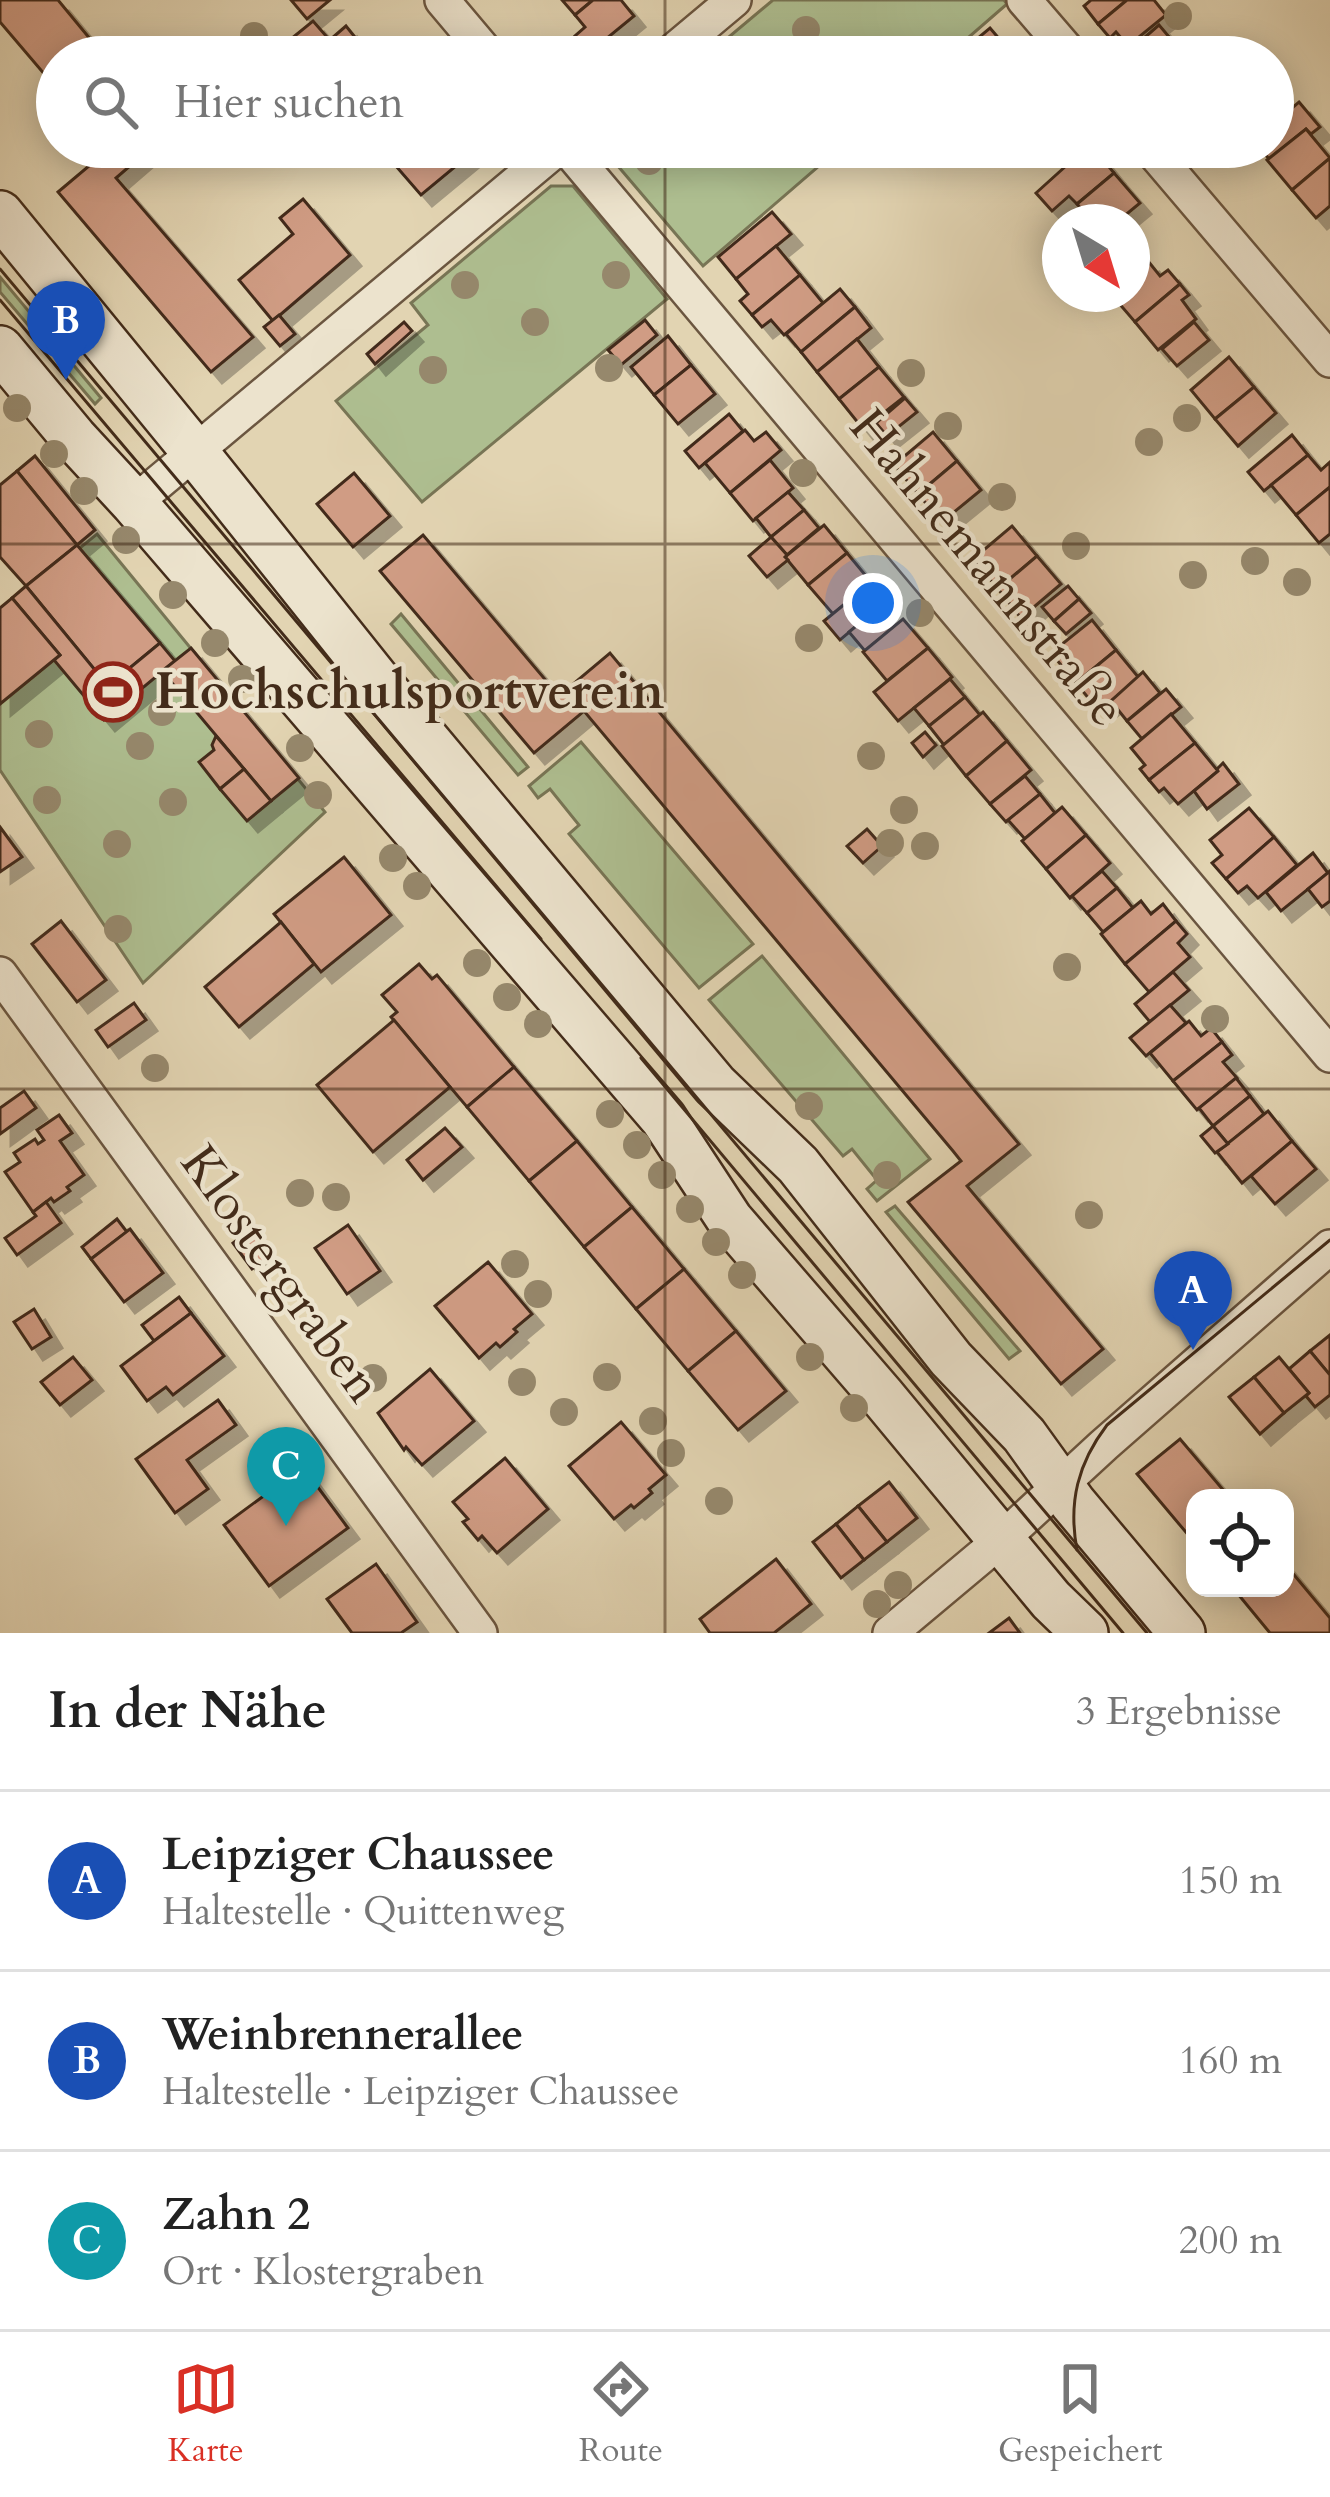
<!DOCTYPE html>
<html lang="de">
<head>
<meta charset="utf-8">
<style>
	body { margin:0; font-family:Cardo,serif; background:#f2f2f2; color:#222 }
	.controls { position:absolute; right:36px; bottom:36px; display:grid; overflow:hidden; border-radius:24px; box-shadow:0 6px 30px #0003 }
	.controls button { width:108px; height:108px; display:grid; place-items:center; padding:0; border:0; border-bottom:3px solid #e0e0e0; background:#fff; color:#222; font:60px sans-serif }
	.compass { position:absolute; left:1042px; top:204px; width:108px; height:108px; border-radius:50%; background:#fff; box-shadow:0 6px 30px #0003; rotate:142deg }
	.you { position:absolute; left:873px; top:603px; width:42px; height:42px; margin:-30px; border:9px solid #fff; border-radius:50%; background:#1a73e8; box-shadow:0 0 0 18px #1a73e833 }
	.badge { display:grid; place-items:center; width:78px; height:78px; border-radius:50%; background:#d93025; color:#fff; font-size:39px; font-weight:700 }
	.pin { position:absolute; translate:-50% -99px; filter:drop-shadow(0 3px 6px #0008) }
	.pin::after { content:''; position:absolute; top:63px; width:42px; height:36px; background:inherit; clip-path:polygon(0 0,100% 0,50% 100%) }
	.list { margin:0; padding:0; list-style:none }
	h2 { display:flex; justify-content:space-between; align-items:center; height:156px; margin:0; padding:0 48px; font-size:51px }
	h2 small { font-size:39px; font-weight:400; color:#767676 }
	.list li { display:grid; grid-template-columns:78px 1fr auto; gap:36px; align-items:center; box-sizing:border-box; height:180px; padding:0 48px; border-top:3px solid #e0e0e0 }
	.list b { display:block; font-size:45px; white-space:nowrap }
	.list p { margin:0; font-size:39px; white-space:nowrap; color:#767676 }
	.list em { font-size:39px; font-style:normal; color:#767676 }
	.icon { flex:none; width:66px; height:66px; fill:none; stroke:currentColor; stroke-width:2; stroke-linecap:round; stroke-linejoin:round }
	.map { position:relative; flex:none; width:1330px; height:1633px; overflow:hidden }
	.search { position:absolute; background:#fff; box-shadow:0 6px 30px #0003; left:36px; right:36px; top:36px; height:132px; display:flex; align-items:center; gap:30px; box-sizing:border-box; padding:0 42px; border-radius:66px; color:#767676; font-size:45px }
	.sheet { height:696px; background:#fff }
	nav { display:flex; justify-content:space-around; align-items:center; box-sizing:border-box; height:168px; border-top:3px solid #e0e0e0; background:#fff; font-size:33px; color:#767676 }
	nav a { display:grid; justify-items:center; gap:6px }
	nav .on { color:#d93025 }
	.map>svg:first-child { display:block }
	.green { fill:#aebe90; stroke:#787555; stroke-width:3 }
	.building { fill:#d09c84; stroke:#432c1a; stroke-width:3; filter:url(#shadow) }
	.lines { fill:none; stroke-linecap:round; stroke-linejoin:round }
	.street-casing { stroke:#6b5640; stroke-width:38 }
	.secondary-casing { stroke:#432c1a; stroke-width:50 }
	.street { stroke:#ece3cd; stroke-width:33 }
	.secondary { stroke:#ece3cd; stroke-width:45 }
	.tram { stroke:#432c1a; stroke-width:3 }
	.tree { fill:#96886c }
	.grid { fill:none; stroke:#432c1a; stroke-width:3; stroke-opacity:0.55 }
	.labels { text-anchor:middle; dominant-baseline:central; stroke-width:9; stroke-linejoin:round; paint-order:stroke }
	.street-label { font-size:51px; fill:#432c1a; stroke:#ece3cd }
	.poi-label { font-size:51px; font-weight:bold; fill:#432c1a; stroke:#ece3cd; text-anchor:start }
</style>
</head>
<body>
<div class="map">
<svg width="1330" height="1633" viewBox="0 0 1330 1633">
	<defs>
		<filter id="shadow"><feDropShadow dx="11" dy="11" stdDeviation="0" flood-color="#0004"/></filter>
	</defs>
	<rect width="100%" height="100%" fill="#e2d4b2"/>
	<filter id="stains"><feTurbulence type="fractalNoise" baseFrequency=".00167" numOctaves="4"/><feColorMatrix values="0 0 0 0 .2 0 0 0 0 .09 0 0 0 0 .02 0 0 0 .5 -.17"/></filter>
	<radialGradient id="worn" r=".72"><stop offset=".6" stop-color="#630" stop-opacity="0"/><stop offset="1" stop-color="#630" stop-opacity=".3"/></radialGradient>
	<g class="green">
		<polygon points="773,0 1004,0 1007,4 946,57 705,57"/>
		<polygon points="607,147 841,147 703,266 606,152"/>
		<polygon points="551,186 573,186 667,299 422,502 336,401 428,325 411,303"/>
		<polygon points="0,277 101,398 95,404 0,292"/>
		<polygon points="97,534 325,812 143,983 0,770 0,613"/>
		<polygon points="401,614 528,767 518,775 391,624"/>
		<polygon points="581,742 753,944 699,988 569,834 579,825 550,789 538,798 529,786"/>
		<polygon points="762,956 930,1159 877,1201 867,1189 877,1180 852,1149 843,1156 709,1000"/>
		<polygon points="895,1206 1020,1351 1009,1359 886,1212"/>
	</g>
	<g class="building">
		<polygon points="0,0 58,0 105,57 57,57 57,89 0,22"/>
		<polygon points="291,0 330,0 307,19"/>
		<polygon points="562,0 593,0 575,15"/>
		<polygon points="593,0 621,0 634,16 589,53 575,36 585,27 575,15"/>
		<polygon points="1091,0 1127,0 1098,24 1084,6"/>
		<polygon points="1127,0 1154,0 1166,15 1128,46 1116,32 1110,38 1098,24"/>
		<polygon points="313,21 327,37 302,57 298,57 286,43"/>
		<polygon points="1159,25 1170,38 1147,56 1137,44"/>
		<polygon points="346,26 371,57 310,57"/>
		<polygon points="990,28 1007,48 995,57 955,57"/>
		<polygon points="1299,102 1320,127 1311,134 1306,129 1269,159 1259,147 1273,147 1273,124"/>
		<polygon points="1306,129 1330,158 1292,190 1267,160"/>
		<polygon points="106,147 152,147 116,178 253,337 211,372 58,192 108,150"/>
		<polygon points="380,147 417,147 395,165"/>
		<polygon points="417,147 461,147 468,156 421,195 395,165"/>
		<polygon points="1087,147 1093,147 1114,173 1077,204 1069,196 1052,211 1036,193"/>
		<polygon points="1330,158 1330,206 1316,218 1292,190"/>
		<polygon points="1114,173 1140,203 1117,222 1092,222 1077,204"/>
		<polygon points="303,199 350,255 273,321 239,280 293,234 280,218"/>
		<polygon points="772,212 791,234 736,279 718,257"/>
		<polygon points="776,246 800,275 752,315 740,301 748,294 736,279"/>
		<polygon points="1148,261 1160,276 1168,270 1180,284 1135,322 1111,294 1132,294 1132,274"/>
		<polygon points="800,275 823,303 784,335 771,320 762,327 752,315"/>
		<polygon points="1180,284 1189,295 1182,300 1196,319 1158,350 1135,322"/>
		<polygon points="840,289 855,307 801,352 786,334"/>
		<polygon points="855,307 871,328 817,372 801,352"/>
		<polygon points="279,315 295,334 280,346 264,327"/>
		<polygon points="645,320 657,335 621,365 608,350"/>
		<polygon points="404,322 412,331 375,364 367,354"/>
		<polygon points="1194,322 1209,340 1177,366 1162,349"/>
		<polygon points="668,336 691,365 654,395 631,367"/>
		<polygon points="857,339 879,367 839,399 817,372"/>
		<polygon points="1229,357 1254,387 1215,419 1191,390"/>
		<polygon points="691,365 715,394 678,424 654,395"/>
		<polygon points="879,367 904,397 863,429 839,399"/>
		<polygon points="1254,387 1276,413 1238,446 1215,419"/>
		<polygon points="905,398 917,412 887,436 876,423"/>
		<polygon points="729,414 743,431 699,468 685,451"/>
		<polygon points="745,430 754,441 766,432 781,450 730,493 705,463"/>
		<polygon points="933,432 957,461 918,494 894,465"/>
		<polygon points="1292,435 1308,455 1264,491 1248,472"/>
		<polygon points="1308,455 1321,470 1330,462 1330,487 1296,515 1271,485"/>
		<polygon points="35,456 95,530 77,545 17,471"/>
		<polygon points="770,460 793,488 753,521 730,493"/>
		<polygon points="957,461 981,490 942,522 918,494"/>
		<polygon points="17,471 77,545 26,586 0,557 0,485"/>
		<polygon points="354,473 390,516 353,547 317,504"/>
		<polygon points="1330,487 1330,534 1319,543 1296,515"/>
		<polygon points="788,492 804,510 771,537 756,518"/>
		<polygon points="804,510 819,528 787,555 771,537"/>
		<polygon points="824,525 847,553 808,585 785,557"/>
		<polygon points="1012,526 1037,556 998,589 973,559"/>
		<polygon points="423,535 559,696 610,653 1019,1144 967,1186 1103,1349 1061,1384 908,1202 961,1161 953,1151 584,711 534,753 380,571"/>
		<polygon points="771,537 787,555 785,557 788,560 767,577 749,556"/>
		<polygon points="77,545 160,643 108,686 26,586"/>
		<polygon points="847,553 871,582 833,614 808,585"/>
		<polygon points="1037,556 1061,584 1021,618 998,589"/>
		<polygon points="26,586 108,686 160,643 175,661 104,720 54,660 60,655 12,598"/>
		<polygon points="1068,586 1079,599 1054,621 1042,607"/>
		<polygon points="863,589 879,607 840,640 824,621"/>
		<polygon points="12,598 60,655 0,704 0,608"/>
		<polygon points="1079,599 1091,613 1066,634 1054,621"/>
		<polygon points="879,607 895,626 865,651 849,632"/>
		<polygon points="903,619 928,648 887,681 863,652"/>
		<polygon points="1092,620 1116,650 1076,683 1051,653"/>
		<polygon points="191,648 299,778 271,801 162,671"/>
		<polygon points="928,648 952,677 898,721 874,692"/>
		<polygon points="1116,650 1139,678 1099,711 1076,683"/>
		<polygon points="1143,672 1160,693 1127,721 1111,701"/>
		<polygon points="950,679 965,697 929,726 914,708"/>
		<polygon points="1166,689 1181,707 1142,739 1127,721"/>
		<polygon points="965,697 980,715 944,745 929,726"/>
		<polygon points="983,712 1007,741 966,776 942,746"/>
		<polygon points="1171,714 1195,743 1149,780 1140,769 1145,765 1131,748"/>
		<polygon points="925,732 936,745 923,757 912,743"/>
		<polygon points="216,736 244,769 220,789 199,762 214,750 212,745"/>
		<polygon points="1007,741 1031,770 990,804 966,776"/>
		<polygon points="1195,743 1218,771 1178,804 1164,788 1159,792 1149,780"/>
		<polygon points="1223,763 1239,784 1207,809 1194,791 1218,771 1217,769"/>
		<polygon points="244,769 271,801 247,821 220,789"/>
		<polygon points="1025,776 1040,794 1006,822 990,804"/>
		<polygon points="1040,794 1055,813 1025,839 1008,820"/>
		<polygon points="1062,807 1086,835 1046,869 1022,841"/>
		<polygon points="1249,808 1274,837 1226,879 1212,863 1222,855 1210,840"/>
		<polygon points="0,827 22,857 0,872"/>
		<polygon points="867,829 882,846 863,863 847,846"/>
		<polygon points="1086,835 1110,863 1070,898 1046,869"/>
		<polygon points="1274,837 1297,865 1258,898 1247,886 1238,893 1226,879"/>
		<polygon points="1313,853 1328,873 1281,911 1266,892"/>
		<polygon points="344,857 391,915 321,972 274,914"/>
		<polygon points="1102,871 1117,888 1087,913 1072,896"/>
		<polygon points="1330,871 1330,901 1322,907 1308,889"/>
		<polygon points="1117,888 1133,908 1103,932 1087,913"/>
		<polygon points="1141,901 1151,914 1163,904 1176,921 1125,964 1101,934"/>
		<polygon points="61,921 106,980 77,1002 32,944"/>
		<polygon points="1176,921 1187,934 1178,943 1190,957 1149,992 1125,964"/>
		<polygon points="281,922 314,964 239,1027 205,987"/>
		<polygon points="419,964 432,979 437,975 514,1067 467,1107 391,1017 397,1012 382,995"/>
		<polygon points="1173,972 1189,990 1150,1022 1135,1004"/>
		<polygon points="134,1003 146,1020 108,1047 96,1030"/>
		<polygon points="1170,1005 1186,1023 1146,1056 1130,1038"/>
		<polygon points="394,1020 450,1087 373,1152 317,1085"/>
		<polygon points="1189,1021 1201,1036 1211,1028 1222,1042 1173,1081 1150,1053"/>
		<polygon points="1222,1042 1232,1055 1223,1062 1237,1078 1197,1110 1173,1081"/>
		<polygon points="514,1067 577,1141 529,1181 467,1107"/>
		<polygon points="1236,1078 1250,1096 1213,1126 1199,1108"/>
		<polygon points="24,1091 36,1108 0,1134 0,1108"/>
		<polygon points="1250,1096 1264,1114 1228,1144 1213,1126"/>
		<polygon points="1268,1111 1292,1141 1242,1183 1217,1152"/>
		<polygon points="59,1115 72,1133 60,1141 84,1175 67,1187 70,1191 54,1202 51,1198 33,1212 5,1172 20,1162 14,1153 35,1139 38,1144 44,1140 37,1130"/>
		<polygon points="1213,1126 1228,1144 1215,1153 1201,1136"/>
		<polygon points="445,1128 462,1147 423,1180 407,1160"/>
		<polygon points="577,1141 632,1207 584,1247 529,1181"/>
		<polygon points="1292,1141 1316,1169 1275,1204 1251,1176"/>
		<polygon points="46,1202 61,1223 17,1255 5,1238 36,1216 33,1212"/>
		<polygon points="632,1207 684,1269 636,1309 584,1247"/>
		<polygon points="117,1219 127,1232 91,1259 82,1247"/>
		<polygon points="348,1225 380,1271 347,1294 315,1248"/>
		<polygon points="130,1229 163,1273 124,1302 91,1259"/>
		<polygon points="251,1229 270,1256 252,1269 233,1243"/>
		<polygon points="488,1262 532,1314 514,1329 517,1332 500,1347 496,1343 479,1358 435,1306"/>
		<polygon points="684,1269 736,1331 688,1371 636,1309"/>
		<polygon points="179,1297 191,1313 154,1341 142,1325"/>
		<polygon points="34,1309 51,1337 32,1349 14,1322"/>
		<polygon points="191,1313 224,1356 173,1395 166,1387 147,1401 121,1366"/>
		<polygon points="736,1331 786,1391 738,1430 688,1371"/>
		<polygon points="1330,1335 1330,1375 1310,1351"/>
		<polygon points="1310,1351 1330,1375 1330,1395 1315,1407 1306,1396 1309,1393 1289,1369"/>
		<polygon points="73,1357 92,1380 60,1405 41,1382"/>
		<polygon points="1279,1357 1309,1393 1284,1413 1254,1377"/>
		<polygon points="430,1369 474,1421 422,1465 406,1447 404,1450 378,1413"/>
		<polygon points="1254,1377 1284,1413 1260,1434 1229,1397"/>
		<polygon points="218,1400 236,1425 187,1460 208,1489 175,1513 136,1459"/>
		<polygon points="621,1422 666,1475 649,1489 652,1493 634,1508 631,1505 614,1519 569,1466"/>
		<polygon points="1180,1439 1230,1498 1195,1498 1195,1543 1137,1474"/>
		<polygon points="505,1458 548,1509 497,1553 482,1536 478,1540 463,1522 468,1519 453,1502"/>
		<polygon points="303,1467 348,1528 269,1586 224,1525"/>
		<polygon points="889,1482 917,1518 887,1542 858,1506"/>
		<polygon points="858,1506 887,1542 864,1560 836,1524"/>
		<polygon points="836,1524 864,1560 841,1578 813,1542"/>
		<polygon points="776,1559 811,1604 774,1633 710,1633 700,1619"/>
		<polygon points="376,1564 417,1622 401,1633 352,1633 327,1599"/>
		<polygon points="1285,1564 1330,1618 1330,1633 1270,1633 1233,1588 1285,1588"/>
		<polygon points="1009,1618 1020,1633 989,1633"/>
	</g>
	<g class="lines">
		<defs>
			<g id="street">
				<polyline points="442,0 490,57"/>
				<polyline points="1024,0 1073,57"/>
				<polyline points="666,57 734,0"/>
				<polyline points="566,147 1330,1055"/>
				<polyline points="1149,147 1330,360"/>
				<polyline points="134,503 559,147"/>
				<polyline points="0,974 480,1633"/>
				<polyline points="890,1633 1001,1540 1104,1445 1330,1247"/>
			</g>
			<g id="secondary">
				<polyline points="0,214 194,451 388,694 715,1085 798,1165 951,1359 1024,1435 1073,1503 1182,1633"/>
				<polyline points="0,349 74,438 134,503 663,1118 730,1220 882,1396 1051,1600 1085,1633"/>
			</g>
		</defs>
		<use href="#street" class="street-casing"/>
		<use href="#secondary" class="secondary-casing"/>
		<use href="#street" class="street"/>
		<use href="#secondary" class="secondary"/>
		<g class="tram">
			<polyline points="0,269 1147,1633"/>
			<polyline points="0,300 541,939"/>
			<polyline points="641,1058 1123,1633"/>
			<path d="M1077,1550C1068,1502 1078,1463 1107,1425L1330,1240"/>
		</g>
	</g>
	<g class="tree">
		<circle cx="1178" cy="16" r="14"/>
		<circle cx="806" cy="30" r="14"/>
		<circle cx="254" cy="36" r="14"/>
		<circle cx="649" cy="161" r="14"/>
		<circle cx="616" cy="275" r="14"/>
		<circle cx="465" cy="285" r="14"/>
		<circle cx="535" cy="322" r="14"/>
		<circle cx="609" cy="368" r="14"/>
		<circle cx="433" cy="370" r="14"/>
		<circle cx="911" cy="373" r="14"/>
		<circle cx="17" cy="408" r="14"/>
		<circle cx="1187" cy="418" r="14"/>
		<circle cx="948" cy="426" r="14"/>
		<circle cx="1149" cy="442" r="14"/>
		<circle cx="54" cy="454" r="14"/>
		<circle cx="803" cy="473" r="14"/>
		<circle cx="84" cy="491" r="14"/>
		<circle cx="1002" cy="497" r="14"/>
		<circle cx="126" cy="540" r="14"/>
		<circle cx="1076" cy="546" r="14"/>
		<circle cx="1255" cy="561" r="14"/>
		<circle cx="1193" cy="575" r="14"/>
		<circle cx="1297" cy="582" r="14"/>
		<circle cx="173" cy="595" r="14"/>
		<circle cx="920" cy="613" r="14"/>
		<circle cx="809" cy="638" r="14"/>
		<circle cx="215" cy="643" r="14"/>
		<circle cx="242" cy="679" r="14"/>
		<circle cx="162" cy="712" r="14"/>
		<circle cx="39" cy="734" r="14"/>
		<circle cx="140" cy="746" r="14"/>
		<circle cx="300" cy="748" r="14"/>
		<circle cx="871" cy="756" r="14"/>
		<circle cx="318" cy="795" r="14"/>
		<circle cx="47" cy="800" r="14"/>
		<circle cx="173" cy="802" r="14"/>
		<circle cx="904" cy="810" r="14"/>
		<circle cx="890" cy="843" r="14"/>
		<circle cx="117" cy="844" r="14"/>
		<circle cx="925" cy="846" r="14"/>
		<circle cx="393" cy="858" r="14"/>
		<circle cx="417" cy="886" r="14"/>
		<circle cx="118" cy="929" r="14"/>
		<circle cx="477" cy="963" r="14"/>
		<circle cx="1067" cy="967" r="14"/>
		<circle cx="507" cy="997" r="14"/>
		<circle cx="1215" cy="1019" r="14"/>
		<circle cx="538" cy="1024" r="14"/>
		<circle cx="155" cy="1068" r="14"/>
		<circle cx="809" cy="1106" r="14"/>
		<circle cx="610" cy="1114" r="14"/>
		<circle cx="637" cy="1145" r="14"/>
		<circle cx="662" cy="1175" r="14"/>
		<circle cx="887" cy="1175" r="14"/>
		<circle cx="300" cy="1193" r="14"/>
		<circle cx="336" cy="1197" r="14"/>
		<circle cx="690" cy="1209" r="14"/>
		<circle cx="1089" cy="1215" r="14"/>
		<circle cx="716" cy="1242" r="14"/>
		<circle cx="515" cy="1264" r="14"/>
		<circle cx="742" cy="1275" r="14"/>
		<circle cx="538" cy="1294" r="14"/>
		<circle cx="810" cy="1357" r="14"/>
		<circle cx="607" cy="1377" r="14"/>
		<circle cx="373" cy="1378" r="14"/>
		<circle cx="522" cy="1382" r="14"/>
		<circle cx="854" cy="1408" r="14"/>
		<circle cx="564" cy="1412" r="14"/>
		<circle cx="653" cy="1421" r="14"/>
		<circle cx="671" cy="1453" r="14"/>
		<circle cx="719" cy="1501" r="14"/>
		<circle cx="898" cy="1585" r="14"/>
		<circle cx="877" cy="1604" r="14"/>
	</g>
	<path class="grid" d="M665,0V57M665,147V1633M0,544H1330M0,1089H1330"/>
	<defs>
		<symbol id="stadium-ring" viewBox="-11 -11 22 22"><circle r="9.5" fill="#ece3cd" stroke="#8f2418" stroke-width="1.5"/><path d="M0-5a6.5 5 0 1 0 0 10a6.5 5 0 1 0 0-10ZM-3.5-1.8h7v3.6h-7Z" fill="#8f2418"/></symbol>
	</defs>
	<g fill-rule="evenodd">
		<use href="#stadium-ring" x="80" y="659" width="66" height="66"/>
	</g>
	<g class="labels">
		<g class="street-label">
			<text transform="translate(987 568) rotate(50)">Hahnemannstraße</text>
			<text transform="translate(281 1274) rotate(54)">Klostergraben</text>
		</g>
		<g class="poi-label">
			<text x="155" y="692">Hochschulsportverein</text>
		</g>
	</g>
	<rect width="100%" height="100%" filter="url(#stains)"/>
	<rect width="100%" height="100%" fill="url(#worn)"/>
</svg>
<div class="controls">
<button><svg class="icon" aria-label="locate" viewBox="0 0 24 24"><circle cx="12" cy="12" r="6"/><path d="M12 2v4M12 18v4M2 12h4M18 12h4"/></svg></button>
</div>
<svg class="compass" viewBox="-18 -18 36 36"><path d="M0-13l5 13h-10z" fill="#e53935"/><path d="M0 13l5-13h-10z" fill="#767676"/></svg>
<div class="you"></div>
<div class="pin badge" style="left:1193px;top:1350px;background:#1a4fb4">A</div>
<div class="pin badge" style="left:66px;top:380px;background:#1a4fb4">B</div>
<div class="pin badge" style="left:286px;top:1526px;background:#0f9aa8">C</div>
<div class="search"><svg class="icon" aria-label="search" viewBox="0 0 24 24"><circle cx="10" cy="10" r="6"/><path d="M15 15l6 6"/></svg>Hier suchen</div>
</div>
<section class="sheet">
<h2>In der Nähe<small>3 Ergebnisse</small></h2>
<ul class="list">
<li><span class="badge" style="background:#1a4fb4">A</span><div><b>Leipziger Chaussee</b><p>Haltestelle · Quittenweg</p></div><em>150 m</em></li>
<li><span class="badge" style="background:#1a4fb4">B</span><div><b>Weinbrennerallee</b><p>Haltestelle · Leipziger Chaussee</p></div><em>160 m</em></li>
<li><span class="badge" style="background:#0f9aa8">C</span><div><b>Zahn 2</b><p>Ort · Klostergraben</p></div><em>200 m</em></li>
</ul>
</section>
<nav>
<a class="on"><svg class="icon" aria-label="map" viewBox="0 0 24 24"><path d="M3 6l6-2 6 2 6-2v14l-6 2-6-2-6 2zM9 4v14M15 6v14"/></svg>Karte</a>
<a><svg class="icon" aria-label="directions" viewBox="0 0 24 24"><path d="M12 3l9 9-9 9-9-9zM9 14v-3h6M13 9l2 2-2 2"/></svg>Route</a>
<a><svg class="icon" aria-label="saved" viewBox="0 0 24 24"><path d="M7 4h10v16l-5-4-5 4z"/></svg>Gespeichert</a>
</nav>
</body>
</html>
